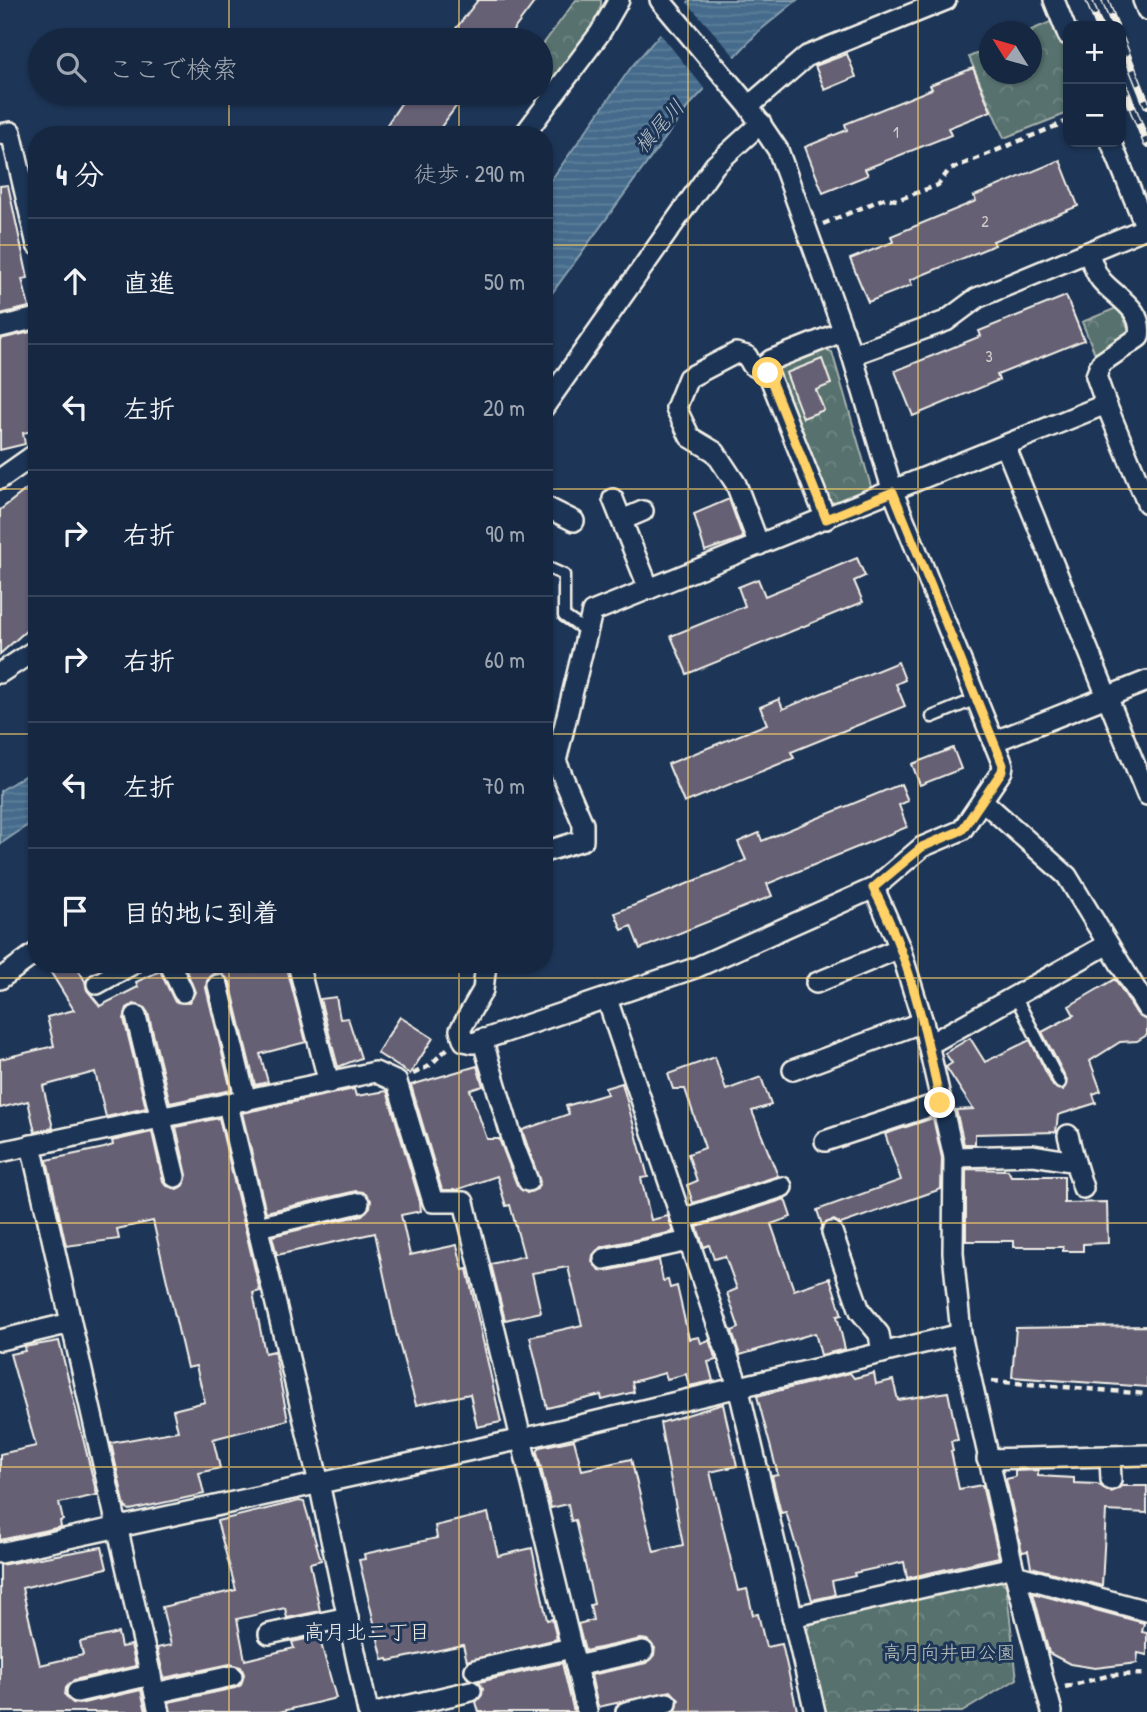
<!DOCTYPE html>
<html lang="ja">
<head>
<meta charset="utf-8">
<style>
	body { margin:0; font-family:"Patrick Hand","Klee One",sans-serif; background:#23344c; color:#f1f3f6 }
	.controls { position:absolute; right:21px; top:21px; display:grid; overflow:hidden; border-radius:14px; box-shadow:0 2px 5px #0004 }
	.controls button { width:63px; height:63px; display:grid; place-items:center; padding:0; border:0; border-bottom:2px solid #35445a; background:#162841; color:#f1f3f6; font:35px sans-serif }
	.compass { position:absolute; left:979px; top:21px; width:63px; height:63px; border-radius:50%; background:#162841; box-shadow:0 2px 5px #0004; rotate:307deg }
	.stop { position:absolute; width:21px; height:21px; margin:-16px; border:5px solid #ffd166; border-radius:50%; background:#fff }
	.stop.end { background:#ffd166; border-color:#fff; box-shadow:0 2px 7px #0008 }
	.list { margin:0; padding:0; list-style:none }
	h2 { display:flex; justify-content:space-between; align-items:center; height:91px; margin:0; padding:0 28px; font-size:30px }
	h2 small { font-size:23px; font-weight:400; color:#9ea6b1 }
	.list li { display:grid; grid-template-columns:46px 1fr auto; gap:21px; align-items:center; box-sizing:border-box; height:126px; padding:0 28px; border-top:2px solid #35445a }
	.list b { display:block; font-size:26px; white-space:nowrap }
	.list em { font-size:23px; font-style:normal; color:#9ea6b1 }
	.icon { flex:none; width:38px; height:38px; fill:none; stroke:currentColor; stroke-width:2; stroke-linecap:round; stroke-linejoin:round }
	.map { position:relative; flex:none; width:1147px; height:1712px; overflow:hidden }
	.search { position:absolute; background:#162841; box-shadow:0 2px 5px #0004; left:28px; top:28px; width:525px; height:77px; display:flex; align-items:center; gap:18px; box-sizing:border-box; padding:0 24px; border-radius:38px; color:#9ea6b1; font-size:26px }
	.panel { position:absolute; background:#162841; box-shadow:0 2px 5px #0004; left:28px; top:126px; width:525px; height:847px; border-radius:28px }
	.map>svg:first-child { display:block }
	.park { fill:url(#park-crowns); stroke:#a6b1ab; stroke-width:2 }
	.water { fill:url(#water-rules); stroke:#8aa1b0; stroke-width:2 }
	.pier { fill:#1d3557 }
	.building { fill:#666175; stroke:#f4f1e8; stroke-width:2 }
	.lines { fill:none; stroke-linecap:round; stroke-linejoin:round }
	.lane-casing { stroke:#f4f1e8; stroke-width:15 }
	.street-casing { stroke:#f4f1e8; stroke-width:24 }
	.path { stroke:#f4f1e8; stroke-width:4.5; stroke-dasharray:7 5; stroke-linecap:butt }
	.lane { stroke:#1d3557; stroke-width:10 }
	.street { stroke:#1d3557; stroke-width:19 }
	.rail-casing { stroke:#f4f1e8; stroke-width:8 }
	.rail { stroke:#1d3557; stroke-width:5; stroke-dasharray:16; stroke-linecap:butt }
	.route { stroke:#ffd166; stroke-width:9 }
	.grid { fill:none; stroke:#ffd166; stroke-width:2; stroke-opacity:0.55 }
	.labels { text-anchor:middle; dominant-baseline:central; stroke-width:6; stroke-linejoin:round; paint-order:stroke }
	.number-label { font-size:16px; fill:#d0cdcb }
	.park-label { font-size:19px; fill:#bdc4bd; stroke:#1d3557 }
	.water-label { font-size:21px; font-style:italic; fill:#b6c2c7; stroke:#1d3557 }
	.neighbourhood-label { font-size:21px; fill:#f4f1e8; stroke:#1d3557 }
</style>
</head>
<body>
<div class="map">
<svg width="1147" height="1712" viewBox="0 0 1147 1712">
	<defs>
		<pattern id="park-crowns" width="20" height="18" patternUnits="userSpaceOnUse" patternTransform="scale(1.75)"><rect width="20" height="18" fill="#57716e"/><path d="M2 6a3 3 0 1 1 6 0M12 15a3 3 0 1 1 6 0" fill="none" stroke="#708683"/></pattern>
		<pattern id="water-rules" width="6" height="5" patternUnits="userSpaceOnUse" patternTransform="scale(1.75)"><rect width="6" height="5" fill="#446b8b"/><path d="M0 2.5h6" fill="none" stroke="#60819b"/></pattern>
	</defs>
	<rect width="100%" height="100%" fill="#1d3557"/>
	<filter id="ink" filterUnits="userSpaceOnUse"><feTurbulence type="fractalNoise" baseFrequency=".0143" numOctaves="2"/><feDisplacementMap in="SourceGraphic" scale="14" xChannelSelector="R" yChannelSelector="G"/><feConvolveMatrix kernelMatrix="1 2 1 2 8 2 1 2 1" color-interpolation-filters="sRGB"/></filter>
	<g filter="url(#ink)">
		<g class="park">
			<path d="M576,0H601C603,27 564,71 548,93L541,88V47Z"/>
			<polygon points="1055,20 1068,54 1068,113 1004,138 969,57 989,48 990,74 1032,74 1032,32 1029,31"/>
			<polygon points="1119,307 1130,332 1096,356 1082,322"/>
			<polygon points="824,349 832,352 872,490 836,505 828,502 776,375 780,365"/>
			<polygon points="998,1580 1006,1585 1017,1679 962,1712 824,1712 806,1632 811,1624"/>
		</g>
		<g class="water">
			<polygon points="690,0 797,0 758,32 688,107 544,304 544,190 632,66"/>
			<polygon points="37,768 37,819 0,844 0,791"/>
		</g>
		<polygon class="pier" points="685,0 737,59 707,92 658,31"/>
		<g class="building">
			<polygon points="478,0 536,0 506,40 447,40"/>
			<polygon points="847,54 856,77 825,90 815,66"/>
			<polygon points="973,68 991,111 948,128 951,135 865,169 868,175 823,193 805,147 847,130 845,124 932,89 930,85"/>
			<polygon points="408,93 466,93 435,135 380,135"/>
			<polygon points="1060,160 1078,206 993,241 995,245 910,280 912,285 868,302 850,259 893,242 891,236 976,201 974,196"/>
			<polygon points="8,185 28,278 22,279 29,307 0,314 0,186"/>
			<polygon points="1066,296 1084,340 997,375 999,380 913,416 895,371 981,336 979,331"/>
			<polygon points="35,331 37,430 23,433 25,444 0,450 0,339"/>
			<polygon points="822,359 831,384 816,390 824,410 803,418 786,373"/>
			<polygon points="37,481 37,621 0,654 0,510"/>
			<polygon points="729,499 743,538 705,551 694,514"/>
			<polygon points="857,558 865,576 854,581 863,602 687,674 671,636 745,606 738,587 758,579 765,596"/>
			<polygon points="898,662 905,680 896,684 905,706 791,752 794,758 684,803 668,764 767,724 760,707 779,699 783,709"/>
			<polygon points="953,748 961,769 920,785 912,764"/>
			<polygon points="901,784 908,801 899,805 907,827 767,884 772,896 640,949 631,926 622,930 615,913 746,860 738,842 759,833 762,841"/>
			<polygon points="60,964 75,964 85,981 87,990 100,1006 138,987 136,982 160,971 175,1002 189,1003 195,992 184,964 252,964 255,971 286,964 306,1042 260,1054 268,1082 255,1085 230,982 222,974 214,973 207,981 206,988 231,1090 170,1103 148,1013 144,1007 134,1004 127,1008 124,1019 146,1108 106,1117 95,1072 43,1086 53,1128 35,1132 28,1101 0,1108 0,1059 54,1046 47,1017 74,1010 50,971"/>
			<polygon points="1115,979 1137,1014 1147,1020 1147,1035 1137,1041 1120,1042 1090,1061 1101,1091 1093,1094 1096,1103 1058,1115 1056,1132 975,1134 975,1144 964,1144 956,1110 973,1109 946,1067 952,1063 945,1053 970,1038 985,1062 1030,1040 1053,1086 1063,1090 1067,1080 1042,1032 1074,1015 1069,1006"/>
			<polygon points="336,997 340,1019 348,1018 361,1058 338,1067 320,999"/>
			<polygon points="400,1017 433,1038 410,1074 377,1053"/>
			<polygon points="715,1057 726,1090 761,1077 771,1105 752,1111 778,1176 693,1203 687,1185 697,1181 688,1154 705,1148 685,1089 673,1089 668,1074"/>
			<polygon points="477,1066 483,1086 470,1090 487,1139 499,1139 517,1185 527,1193 537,1189 540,1182 522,1130 569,1114 566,1106 607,1094 605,1088 622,1083 648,1177 641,1178 651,1220 668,1216 673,1232 601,1247 593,1255 592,1262 600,1270 606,1271 659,1260 663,1281 668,1280 670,1288 677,1286 689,1339 699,1337 701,1343 709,1340 716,1360 708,1362 713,1381 689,1386 686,1374 667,1379 665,1373 632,1382 634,1392 602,1400 601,1395 547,1408 530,1337 582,1325 568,1267 532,1273 541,1312 505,1320 491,1264 524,1256 510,1205 506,1206 497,1176 456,1190 442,1190 411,1085"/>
			<polygon points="354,1089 356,1096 387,1091 420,1202 421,1211 401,1215 410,1255 457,1245 463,1270 467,1269 501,1422 477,1427 470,1394 416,1405 397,1336 375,1233 277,1255 272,1236 362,1215 370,1207 371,1200 363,1192 356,1191 266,1212 242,1113"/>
			<polygon points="219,1118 260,1291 253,1293 265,1353 274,1351 288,1420 213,1439 220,1468 199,1473 204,1494 130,1510 125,1507 111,1443 178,1431 173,1410 205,1402 196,1366 187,1368 153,1221 117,1229 119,1239 66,1246 47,1160 104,1148 113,1145 112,1141 152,1132 163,1181 167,1186 177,1189 184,1185 187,1175 176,1127"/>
			<polygon points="933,1118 942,1158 941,1189 841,1224 834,1220 822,1225 817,1210 901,1180 885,1134"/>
			<polygon points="966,1169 1008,1170 1011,1176 1064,1176 1064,1203 1107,1202 1108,1243 1083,1244 1083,1251 1063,1251 1063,1247 1014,1247 1014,1241 966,1241"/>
			<polygon points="785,1199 791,1217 771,1224 794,1290 830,1278 842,1315 837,1316 845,1349 821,1355 815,1333 740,1355 732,1331 739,1328 727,1293 737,1289 725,1256 714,1259 709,1245 704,1247 697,1227"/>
			<polygon points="1147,1326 1147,1387 1012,1377 1016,1328"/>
			<polygon points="59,1341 97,1495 59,1503 63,1520 60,1521 61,1527 0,1540 0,1454 36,1446 10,1354 25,1351 24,1347"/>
			<polygon points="850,1373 854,1378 874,1373 876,1384 893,1380 898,1400 948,1392 958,1440 951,1441 953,1451 951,1451 959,1489 982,1485 999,1557 907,1578 904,1562 854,1573 855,1576 832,1581 835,1595 812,1600 786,1512 781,1513 772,1476 778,1475 757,1396"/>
			<polygon points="723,1404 737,1466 710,1472 738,1591 747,1589 753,1615 758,1614 766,1647 782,1644 797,1710 676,1712 679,1700 671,1691 598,1707 591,1675 646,1663 654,1655 655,1648 647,1640 641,1639 585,1651 578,1624 593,1620 590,1605 594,1604 575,1520 571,1521 568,1504 551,1508 537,1452 540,1447 574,1440 582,1470 631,1459 654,1552 683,1545 660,1423"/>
			<polygon points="1038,1470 1038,1476 1074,1478 1074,1483 1097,1484 1111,1492 1122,1486 1147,1486 1147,1513 1106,1511 1102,1586 1031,1567 1028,1551 1022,1552 1006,1479 1015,1477 1015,1471"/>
			<polygon points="299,1501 304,1502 321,1560 310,1563 320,1611 287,1618 285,1608 237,1619 245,1660 294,1648 292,1642 319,1636 336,1698 279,1712 171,1712 169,1702 235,1688 241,1685 244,1674 241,1667 230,1664 164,1678 157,1648 171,1645 162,1607 236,1590 217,1521"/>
			<polygon points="488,1513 498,1556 532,1548 547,1620 552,1619 557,1639 467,1661 463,1645 389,1661 388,1659 383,1660 359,1560 365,1559 364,1554 437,1538 435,1526"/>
			<polygon points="102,1547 107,1568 22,1588 40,1665 83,1655 80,1642 118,1633 121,1647 131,1645 136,1666 74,1680 66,1688 65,1695 73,1703 79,1704 141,1690 146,1712 0,1712 0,1565"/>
			<polygon points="1033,1593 1144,1623 1142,1632 1147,1633 1147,1655 1138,1653 1137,1663 1095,1668 1070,1664 1049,1653"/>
			<polygon points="562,1663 574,1712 479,1712 476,1702 482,1695 483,1689 479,1682"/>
		</g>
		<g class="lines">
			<defs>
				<g id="lane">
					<polyline points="544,566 564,575 564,616 587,632"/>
					<polyline points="932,717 976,699"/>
					<polyline points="1015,996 1060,1083"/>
				</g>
				<g id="street">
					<polyline points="1054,0 1068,35"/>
					<polyline points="1143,0 1147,10"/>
					<polyline points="749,106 807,56 946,0"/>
					<polyline points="0,134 11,132 37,245"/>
					<polyline points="524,135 600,33 619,0"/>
					<polyline points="0,327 37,318"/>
					<polyline points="852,355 946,321 977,298 1146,228 1111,142"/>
					<polyline points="761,369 771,360 844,331"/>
					<polyline points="1106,404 1147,503"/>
					<polyline points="544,407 715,165 761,123"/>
					<polyline points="1005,445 1147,795"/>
					<polyline points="0,479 37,453"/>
					<polyline points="613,499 649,589"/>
					<polyline points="544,506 574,521"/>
					<polyline points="622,520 643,511"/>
					<polyline points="759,545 736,484 715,452 690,437 676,408 688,378 736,353 747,356 752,365 768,373 826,519"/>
					<polyline points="0,673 37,649"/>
					<polyline points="993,742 1147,681"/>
					<polyline points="983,801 1067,876 1147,1008"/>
					<path d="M544,852L583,840V824L556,761L592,612L1106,404L1096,376L1101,363L1139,337C1144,308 1116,298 1101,280C1095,273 1092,262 1089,254"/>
					<polyline points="874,888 900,948 923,1022 954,1157 953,1253 961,1334 1015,1575 1052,1712"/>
					<polyline points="170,964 183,992"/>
					<polyline points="298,964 329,1083"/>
					<polyline points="486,964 483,990 460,1030 464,1041 473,1043 695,968 874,888 922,847 962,830 1002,771 1003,765 893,492 852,355 778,150 747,104 660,0"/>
					<polyline points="0,979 37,952"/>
					<polyline points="816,983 900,948"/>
					<polyline points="97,984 133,964"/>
					<polyline points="218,985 246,1101"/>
					<polyline points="607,999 738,1386 815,1712"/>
					<polyline points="136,1016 175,1177"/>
					<polyline points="482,1039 515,1148 528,1181"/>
					<polyline points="928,1045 1108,944"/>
					<polyline points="793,1070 923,1022"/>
					<polyline points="228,1105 319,1483 368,1712"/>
					<polyline points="1068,1135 1075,1162"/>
					<polyline points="825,1141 940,1103"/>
					<polyline points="31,1145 159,1712"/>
					<polyline points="0,1152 375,1072 397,1082 433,1202 464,1202 587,1712"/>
					<polyline points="954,1157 1033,1155 1075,1162 1083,1188"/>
					<polyline points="682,1219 782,1187"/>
					<polyline points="258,1227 359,1203"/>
					<polyline points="832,1232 860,1311 879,1334 882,1353"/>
					<polyline points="604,1259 689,1241"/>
					<polyline points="0,1340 71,1323"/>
					<polyline points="1110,1457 1111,1480"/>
					<polyline points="987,1459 1147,1455"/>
					<polyline points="0,1553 522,1439 961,1334"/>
					<polyline points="1015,1575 1147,1611"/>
					<polyline points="792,1617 1013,1567"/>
					<polyline points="269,1634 348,1617"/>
					<polyline points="576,1666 643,1651"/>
					<polyline points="475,1670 571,1648"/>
					<polyline points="77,1692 151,1675"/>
					<polyline points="155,1693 232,1676"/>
					<polyline points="380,1712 471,1691"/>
					<polyline points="626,1712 667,1703"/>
				</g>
			</defs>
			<use href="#lane" class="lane-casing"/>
			<use href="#street" class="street-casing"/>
			<g class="path">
				<polyline points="823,224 885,198 897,200 938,185 949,170 1068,121"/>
				<polyline points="413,1074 429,1066 448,1048"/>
				<polyline points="992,1381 1147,1394"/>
				<polyline points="1065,1687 1111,1675 1147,1674"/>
			</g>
			<use href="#lane" class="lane"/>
			<use href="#street" class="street"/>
			<defs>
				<g id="rail">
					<polyline points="1089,0 1099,26"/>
					<polyline points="1105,0 1115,26"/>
					<polyline points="1121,40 1147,105"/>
					<polyline points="1121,79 1147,144"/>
				</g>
			</defs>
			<use href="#rail" class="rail-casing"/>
			<use href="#rail" class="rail"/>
		</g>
	</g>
	<g class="lines" filter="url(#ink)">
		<path class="route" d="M768,373L826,519L893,492L1003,765L1002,771L962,830L922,847L873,888C909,955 926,1030 940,1103"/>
	</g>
	<path class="grid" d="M229,0V40M459,0V40M688,0V1712M918,0V1712M229,93V135M459,93V135M0,245H37M544,245H1147M0,489H37M544,489H1147M0,734H37M544,734H1147M229,964V1712M459,964V1712M0,978H1147M0,1223H1147M0,1467H1147"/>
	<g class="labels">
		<g class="number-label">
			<text x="896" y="132">1</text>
			<text x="985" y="221">2</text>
			<text x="989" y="356">3</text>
		</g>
		<g class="park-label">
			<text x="949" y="1652">高月向井田公園</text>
		</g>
		<g class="water-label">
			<text transform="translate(659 126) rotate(-48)">槇尾川</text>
		</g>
		<g class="neighbourhood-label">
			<text x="367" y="1631">高月北二丁目</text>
		</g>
	</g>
</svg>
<div class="controls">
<button>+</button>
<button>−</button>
</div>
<svg class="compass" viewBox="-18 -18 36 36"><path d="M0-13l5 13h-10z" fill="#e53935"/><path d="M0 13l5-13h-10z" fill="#9ea6b1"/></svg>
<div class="stop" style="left:768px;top:373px"></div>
<div class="stop end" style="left:940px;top:1103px"></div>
<div class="search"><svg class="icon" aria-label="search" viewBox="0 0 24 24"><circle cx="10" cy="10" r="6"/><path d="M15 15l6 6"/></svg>ここで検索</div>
<section class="panel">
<h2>4 分<small>徒歩 · 290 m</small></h2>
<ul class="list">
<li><svg class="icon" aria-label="ahead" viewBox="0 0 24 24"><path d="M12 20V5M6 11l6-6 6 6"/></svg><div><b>直進</b></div><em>50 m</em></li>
<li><svg class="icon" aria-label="left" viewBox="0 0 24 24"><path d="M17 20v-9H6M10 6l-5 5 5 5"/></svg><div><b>左折</b></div><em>20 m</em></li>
<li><svg class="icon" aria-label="right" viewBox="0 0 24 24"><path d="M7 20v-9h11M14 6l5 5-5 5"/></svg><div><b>右折</b></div><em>90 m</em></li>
<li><svg class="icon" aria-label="right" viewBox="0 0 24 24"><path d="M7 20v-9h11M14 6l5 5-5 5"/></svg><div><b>右折</b></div><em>60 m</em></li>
<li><svg class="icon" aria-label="left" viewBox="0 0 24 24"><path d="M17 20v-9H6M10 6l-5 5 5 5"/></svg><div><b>左折</b></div><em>70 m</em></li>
<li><svg class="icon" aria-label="arrive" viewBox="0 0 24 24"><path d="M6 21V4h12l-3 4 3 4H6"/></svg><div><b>目的地に到着</b></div></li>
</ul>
</section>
</div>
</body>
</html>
